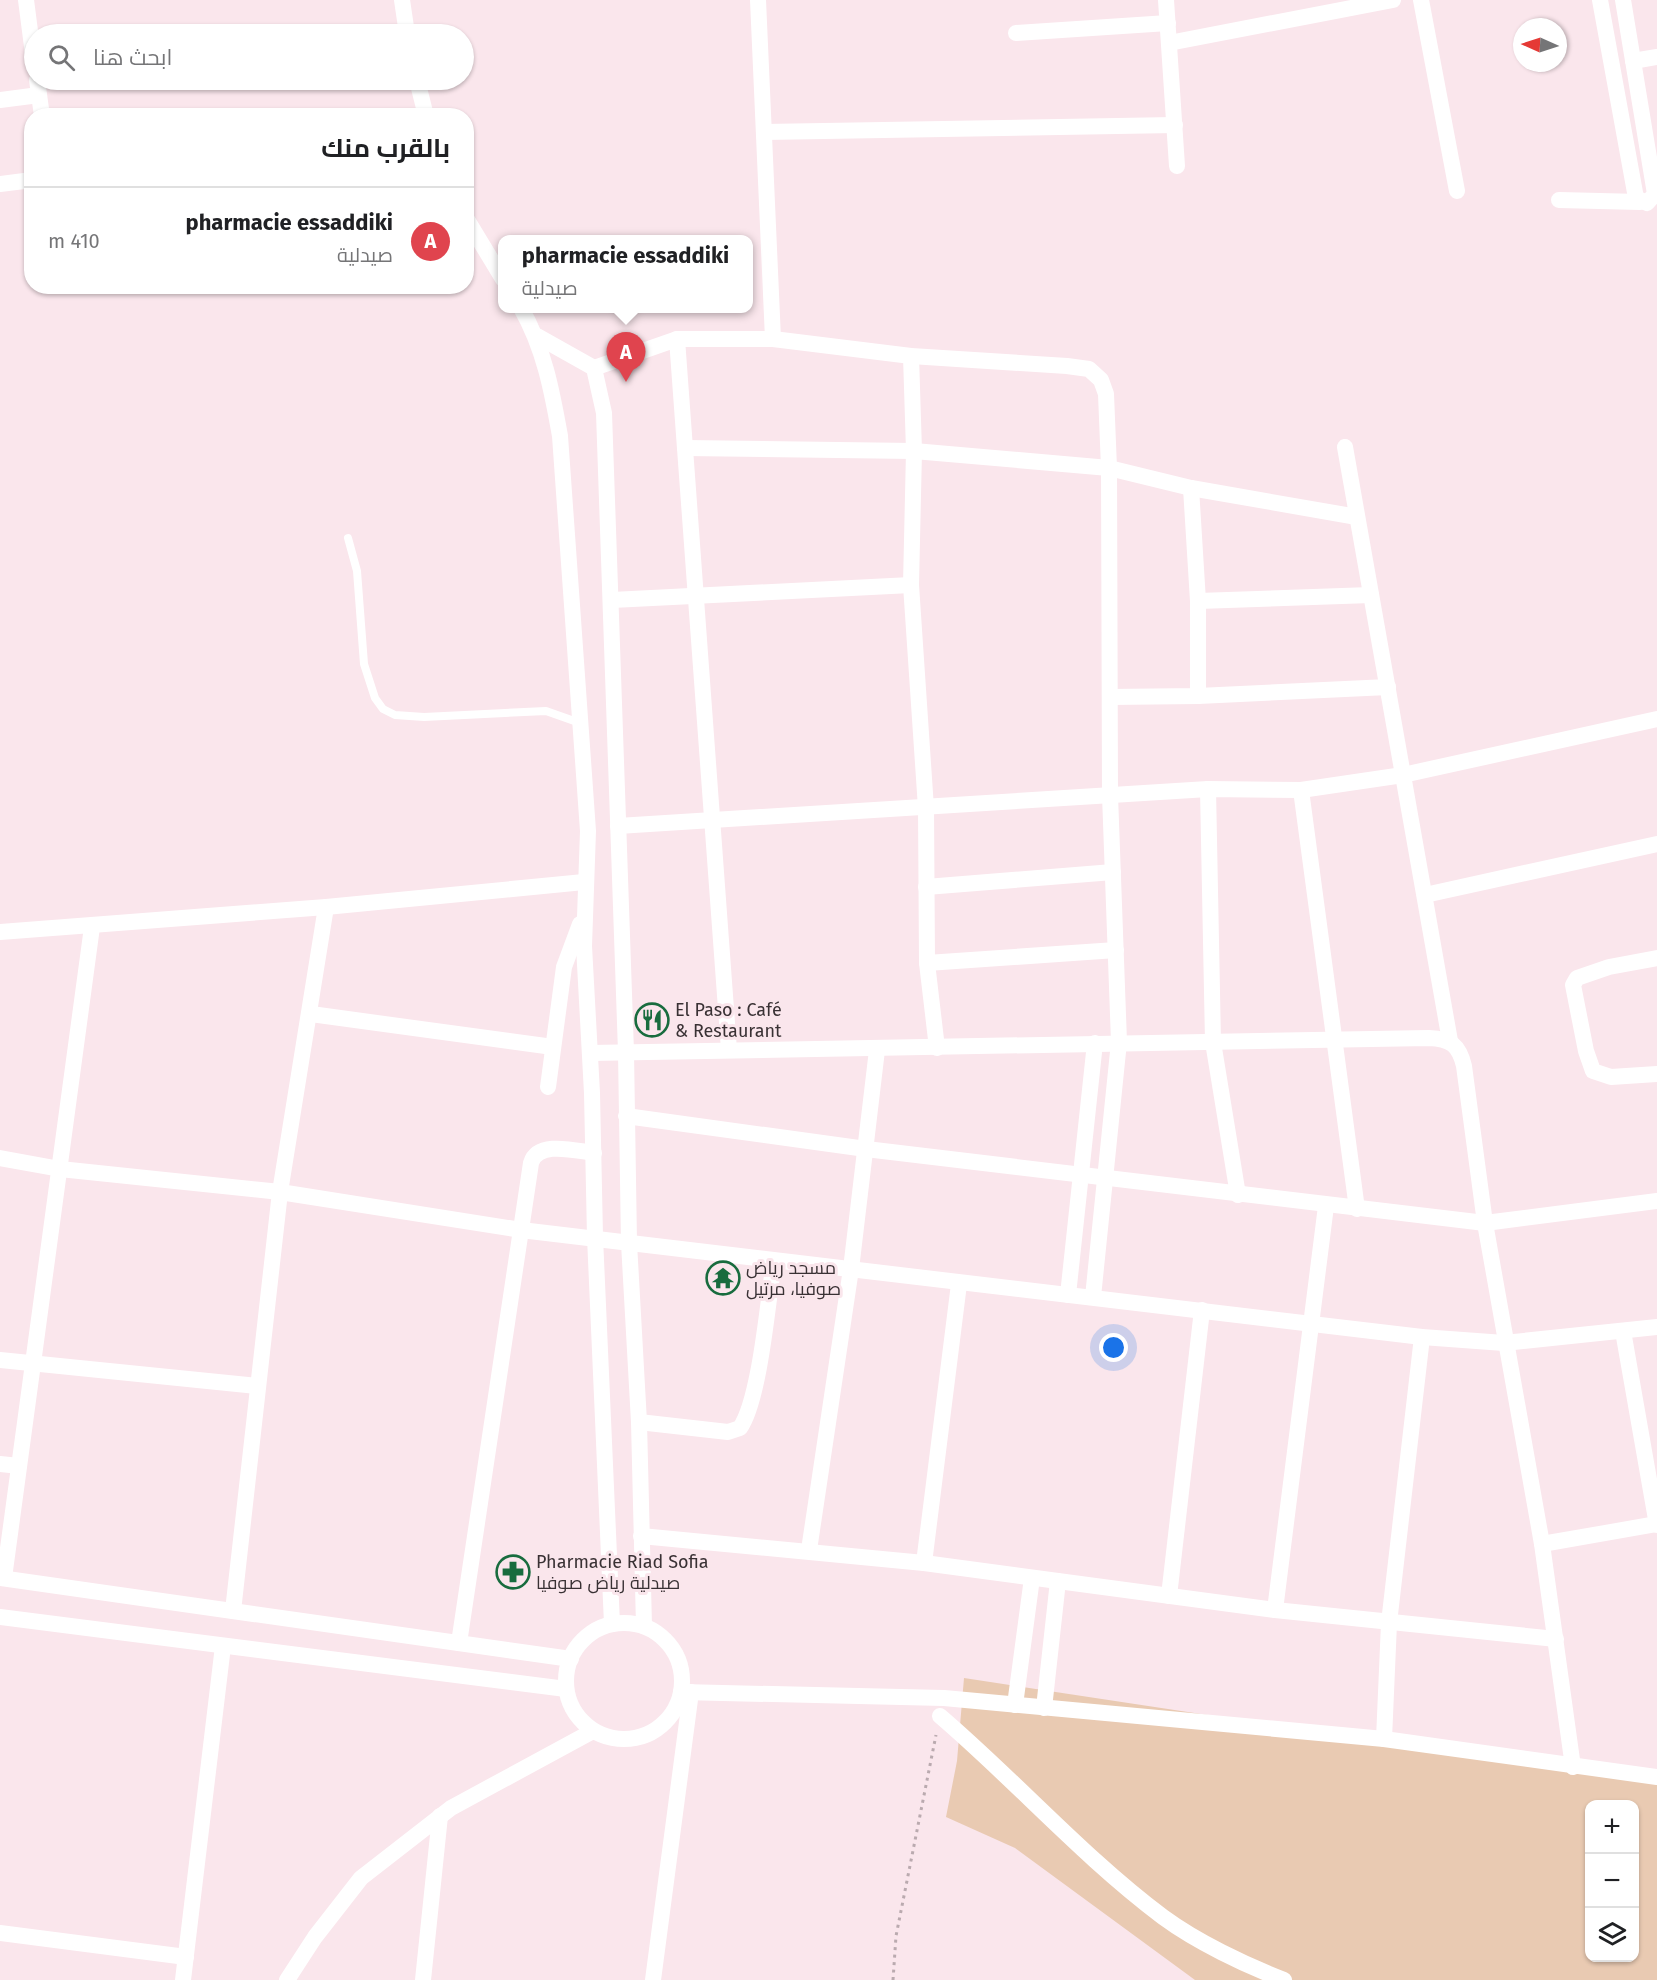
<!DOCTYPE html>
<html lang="ar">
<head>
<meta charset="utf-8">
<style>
	body { margin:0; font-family:"Fira Sans",Cairo,sans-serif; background:#f2f2f2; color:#202124; direction:rtl }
	.controls { position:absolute; right:18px; bottom:18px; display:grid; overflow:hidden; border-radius:12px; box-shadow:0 2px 4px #0004 }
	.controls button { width:54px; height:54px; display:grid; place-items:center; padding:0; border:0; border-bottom:2px solid #e0e0e0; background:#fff; color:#202124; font:30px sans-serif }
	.compass { position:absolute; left:1513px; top:18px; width:54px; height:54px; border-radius:50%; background:#fff; box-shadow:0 2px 4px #0004; rotate:273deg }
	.you { position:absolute; left:1114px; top:1348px; width:21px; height:21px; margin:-15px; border:4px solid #fff; border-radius:50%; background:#1a73e8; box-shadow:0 0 0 9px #1a73e833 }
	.badge { display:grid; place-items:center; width:39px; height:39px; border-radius:50%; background:#186c3e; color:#fff; font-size:20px; font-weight:700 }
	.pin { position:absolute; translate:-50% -50px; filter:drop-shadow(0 2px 3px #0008) }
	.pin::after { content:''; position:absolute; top:32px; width:21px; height:18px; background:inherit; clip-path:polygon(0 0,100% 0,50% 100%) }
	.popup { position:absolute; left:498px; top:235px; width:255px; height:78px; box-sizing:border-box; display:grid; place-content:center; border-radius:12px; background:#fff; filter:drop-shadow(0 2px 4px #0005); font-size:20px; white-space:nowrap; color:#757577 }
	.popup b { font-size:22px; color:#202124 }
	.popup::after { content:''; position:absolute; left:50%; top:100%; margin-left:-12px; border:12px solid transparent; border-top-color:#fff }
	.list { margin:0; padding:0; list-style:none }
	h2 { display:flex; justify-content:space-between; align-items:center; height:78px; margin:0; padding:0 24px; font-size:26px }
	h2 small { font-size:20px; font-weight:400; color:#757577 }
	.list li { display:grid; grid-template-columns:39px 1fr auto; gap:18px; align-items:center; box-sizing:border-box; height:108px; padding:0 24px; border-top:2px solid #e0e0e0 }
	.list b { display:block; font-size:22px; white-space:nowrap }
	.list p { margin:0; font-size:20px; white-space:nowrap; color:#757577 }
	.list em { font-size:20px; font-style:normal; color:#757577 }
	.icon { flex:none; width:33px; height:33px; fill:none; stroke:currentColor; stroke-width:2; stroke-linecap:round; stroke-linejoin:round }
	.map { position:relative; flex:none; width:1657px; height:1980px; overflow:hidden; direction:ltr }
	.search { position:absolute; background:#fff; box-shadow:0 2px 4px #0004; left:24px; top:24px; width:450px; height:66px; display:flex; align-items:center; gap:15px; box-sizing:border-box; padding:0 21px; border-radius:33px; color:#757577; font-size:22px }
	.panel { position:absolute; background:#fff; box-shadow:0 2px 4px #0004; left:24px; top:108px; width:450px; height:186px; border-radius:24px; direction:rtl }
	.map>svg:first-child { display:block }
	.green { fill:#e9cab2; fill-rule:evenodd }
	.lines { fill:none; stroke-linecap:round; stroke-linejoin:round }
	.path { stroke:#baaaaf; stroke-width:3; stroke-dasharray:3 4.5; stroke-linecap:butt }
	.lane { stroke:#fff; stroke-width:8 }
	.street { stroke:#fff; stroke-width:16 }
	.labels { text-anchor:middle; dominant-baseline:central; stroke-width:6; stroke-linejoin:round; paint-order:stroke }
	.poi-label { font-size:18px; fill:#393134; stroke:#fae6ec; text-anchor:start }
</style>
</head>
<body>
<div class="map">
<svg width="1657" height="1980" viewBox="0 0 1657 1980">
	<rect width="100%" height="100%" fill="#fae6ec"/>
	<path class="green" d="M964,1678L1657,1783V1980H1195L1015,1848L946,1817L957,1761ZM1590,1804H1634V1958H1590Z"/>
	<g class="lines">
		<polyline class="path" points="893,1980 896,1936 936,1735"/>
		<polyline class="lane" points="348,538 357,571 364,664 375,698 383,709 395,715 424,717 546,711 580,723"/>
		<g class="street">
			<polyline points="26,0 34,62"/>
			<polyline points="402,0 407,34"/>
			<polyline points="758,0 773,339"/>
			<polyline points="1166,0 1177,166"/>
			<polyline points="1421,0 1457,191"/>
			<polyline points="1600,0 1636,198 1647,203 1655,194 1623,0"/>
			<polyline points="1016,33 1168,23"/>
			<polyline points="1169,43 1393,0"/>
			<polyline points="1633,61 1657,57"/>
			<polyline points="37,80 42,116"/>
			<polyline points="417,80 426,116"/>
			<polyline points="0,100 39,95"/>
			<polyline points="764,132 1175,125"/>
			<polyline points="0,184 32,180"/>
			<polyline points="1559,200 1640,202"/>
			<polyline points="466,218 503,279"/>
			<path d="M521,308C544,348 552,391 560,436L588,831L584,946L592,1093L595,1237L612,1624"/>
			<polyline points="537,336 594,368 604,413 626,1052 629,1243 639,1422 644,1626"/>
			<polyline points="677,339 729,1050"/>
			<polyline points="911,356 914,451 911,585 926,808 927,963 937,1048"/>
			<polyline points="594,368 677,339 773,339 911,356 1067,366 1089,369 1101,380 1106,394 1109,468 1110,795 1119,1042 1093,1297"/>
			<polyline points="1345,447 1450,1041"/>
			<polyline points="685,448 914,451 1109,468 1191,488 1357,517"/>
			<polyline points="1191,488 1198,601 1198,696"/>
			<polyline points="612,600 911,585"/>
			<polyline points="1198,601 1371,595"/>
			<polyline points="1110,697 1198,696 1388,687"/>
			<polyline points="1208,789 1213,1042 1238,1195"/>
			<polyline points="1301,790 1357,1209"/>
			<polyline points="618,826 1208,789 1301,790 1403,775 1657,719"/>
			<polyline points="926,887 1113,872"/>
			<polyline points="1425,895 1657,844"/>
			<polyline points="0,932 326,907 584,882"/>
			<polyline points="1657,958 1609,967 1577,978 1573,985 1586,1051 1593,1071 1611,1077 1657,1074"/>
			<polyline points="927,963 1116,950"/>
			<polyline points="311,1014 553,1047"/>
			<path d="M590,1053L1429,1038C1451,1039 1459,1045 1464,1066L1485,1223L1542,1544L1573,1767"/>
			<polyline points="548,1087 564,967 580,924"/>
			<polyline points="626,1116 866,1149 1485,1223 1657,1201"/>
			<polyline points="0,1158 60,1169 280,1192 521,1230 1422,1337 1504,1343 1657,1327"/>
			<polyline points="1068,1295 1095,1043"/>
			<polyline points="1623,1331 1657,1525"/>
			<polyline points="0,1360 257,1386"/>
			<path d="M639,1422L728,1432L740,1428C760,1399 768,1300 774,1261"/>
			<polyline points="0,1464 19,1466"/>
			<polyline points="641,1536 924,1563 1275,1610 1556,1639"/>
			<polyline points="1542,1544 1657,1524"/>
			<polyline points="809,1550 851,1269 877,1050"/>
			<polyline points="924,1563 959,1284"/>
			<polyline points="0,1578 571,1659"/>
			<polyline points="4,1578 92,927"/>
			<polyline points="1169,1596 1202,1310"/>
			<polyline points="1275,1610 1326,1206"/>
			<polyline points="233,1611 280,1192 326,907"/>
			<polyline points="0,1617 566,1689"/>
			<circle cx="624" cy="1681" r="58"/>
			<path d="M459,1643L531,1163C538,1140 576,1151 594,1153"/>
			<polyline points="681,1692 944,1698 1384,1739 1657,1777"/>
			<polyline points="1015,1705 1032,1578"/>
			<polyline points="1044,1708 1058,1581"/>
			<path d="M940,1716C1016,1781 1083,1857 1163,1917C1197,1942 1245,1965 1284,1980"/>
			<polyline points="1384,1739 1389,1623 1422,1337"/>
			<polyline points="0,1933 186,1957"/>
			<polyline points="183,1980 223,1646"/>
			<polyline points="287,1980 315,1937 361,1878 451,1808 593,1731"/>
			<polyline points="423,1980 440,1816"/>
			<polyline points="653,1980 691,1692"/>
		</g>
	</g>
	<defs>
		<symbol id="restaurant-ring" viewBox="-11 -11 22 22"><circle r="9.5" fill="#fae6ec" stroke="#186c3e" stroke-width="1.5"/><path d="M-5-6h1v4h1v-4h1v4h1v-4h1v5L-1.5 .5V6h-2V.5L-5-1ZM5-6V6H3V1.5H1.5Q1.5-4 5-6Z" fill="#186c3e"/></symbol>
		<symbol id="temple-ring" viewBox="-11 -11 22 22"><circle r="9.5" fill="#fae6ec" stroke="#186c3e" stroke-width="1.5"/><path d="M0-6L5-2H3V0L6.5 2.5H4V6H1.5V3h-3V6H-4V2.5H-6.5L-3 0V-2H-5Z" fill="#186c3e"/></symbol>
		<symbol id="pharmacy-ring" viewBox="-11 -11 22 22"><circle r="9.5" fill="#fae6ec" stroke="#186c3e" stroke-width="1.5"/><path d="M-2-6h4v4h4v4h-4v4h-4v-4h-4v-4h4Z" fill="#186c3e"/></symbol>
	</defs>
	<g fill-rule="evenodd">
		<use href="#restaurant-ring" x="633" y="1001" width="38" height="38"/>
		<use href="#temple-ring" x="704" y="1259" width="38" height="38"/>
		<use href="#pharmacy-ring" x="494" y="1553" width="38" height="38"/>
	</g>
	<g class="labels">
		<g class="poi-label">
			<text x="675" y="1010">El Paso : Café<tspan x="675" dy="21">&amp; Restaurant</tspan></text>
			<text x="746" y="1268">مسجد رياض<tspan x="746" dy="21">صوفيا، مرتیل</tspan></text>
			<text x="536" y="1562">Pharmacie Riad Sofia<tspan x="536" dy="21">صيدلية رياض صوفيا</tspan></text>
		</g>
	</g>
</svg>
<div class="controls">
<button>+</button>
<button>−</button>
<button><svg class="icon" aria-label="layers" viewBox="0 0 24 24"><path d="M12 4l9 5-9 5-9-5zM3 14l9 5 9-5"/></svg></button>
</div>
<svg class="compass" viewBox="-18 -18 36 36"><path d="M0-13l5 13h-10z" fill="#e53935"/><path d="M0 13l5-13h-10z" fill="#757577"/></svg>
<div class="you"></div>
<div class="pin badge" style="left:626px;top:382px;background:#e0444e">A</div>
<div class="popup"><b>pharmacie essaddiki</b>صيدلية</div>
<div class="search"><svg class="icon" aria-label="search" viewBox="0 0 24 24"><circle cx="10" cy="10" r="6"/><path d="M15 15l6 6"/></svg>ابحث هنا</div>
<section class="panel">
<h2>بالقرب منك<small></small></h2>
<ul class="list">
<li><span class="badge" style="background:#e0444e">A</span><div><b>pharmacie essaddiki</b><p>صيدلية</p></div><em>410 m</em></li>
</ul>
</section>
</div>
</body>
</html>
